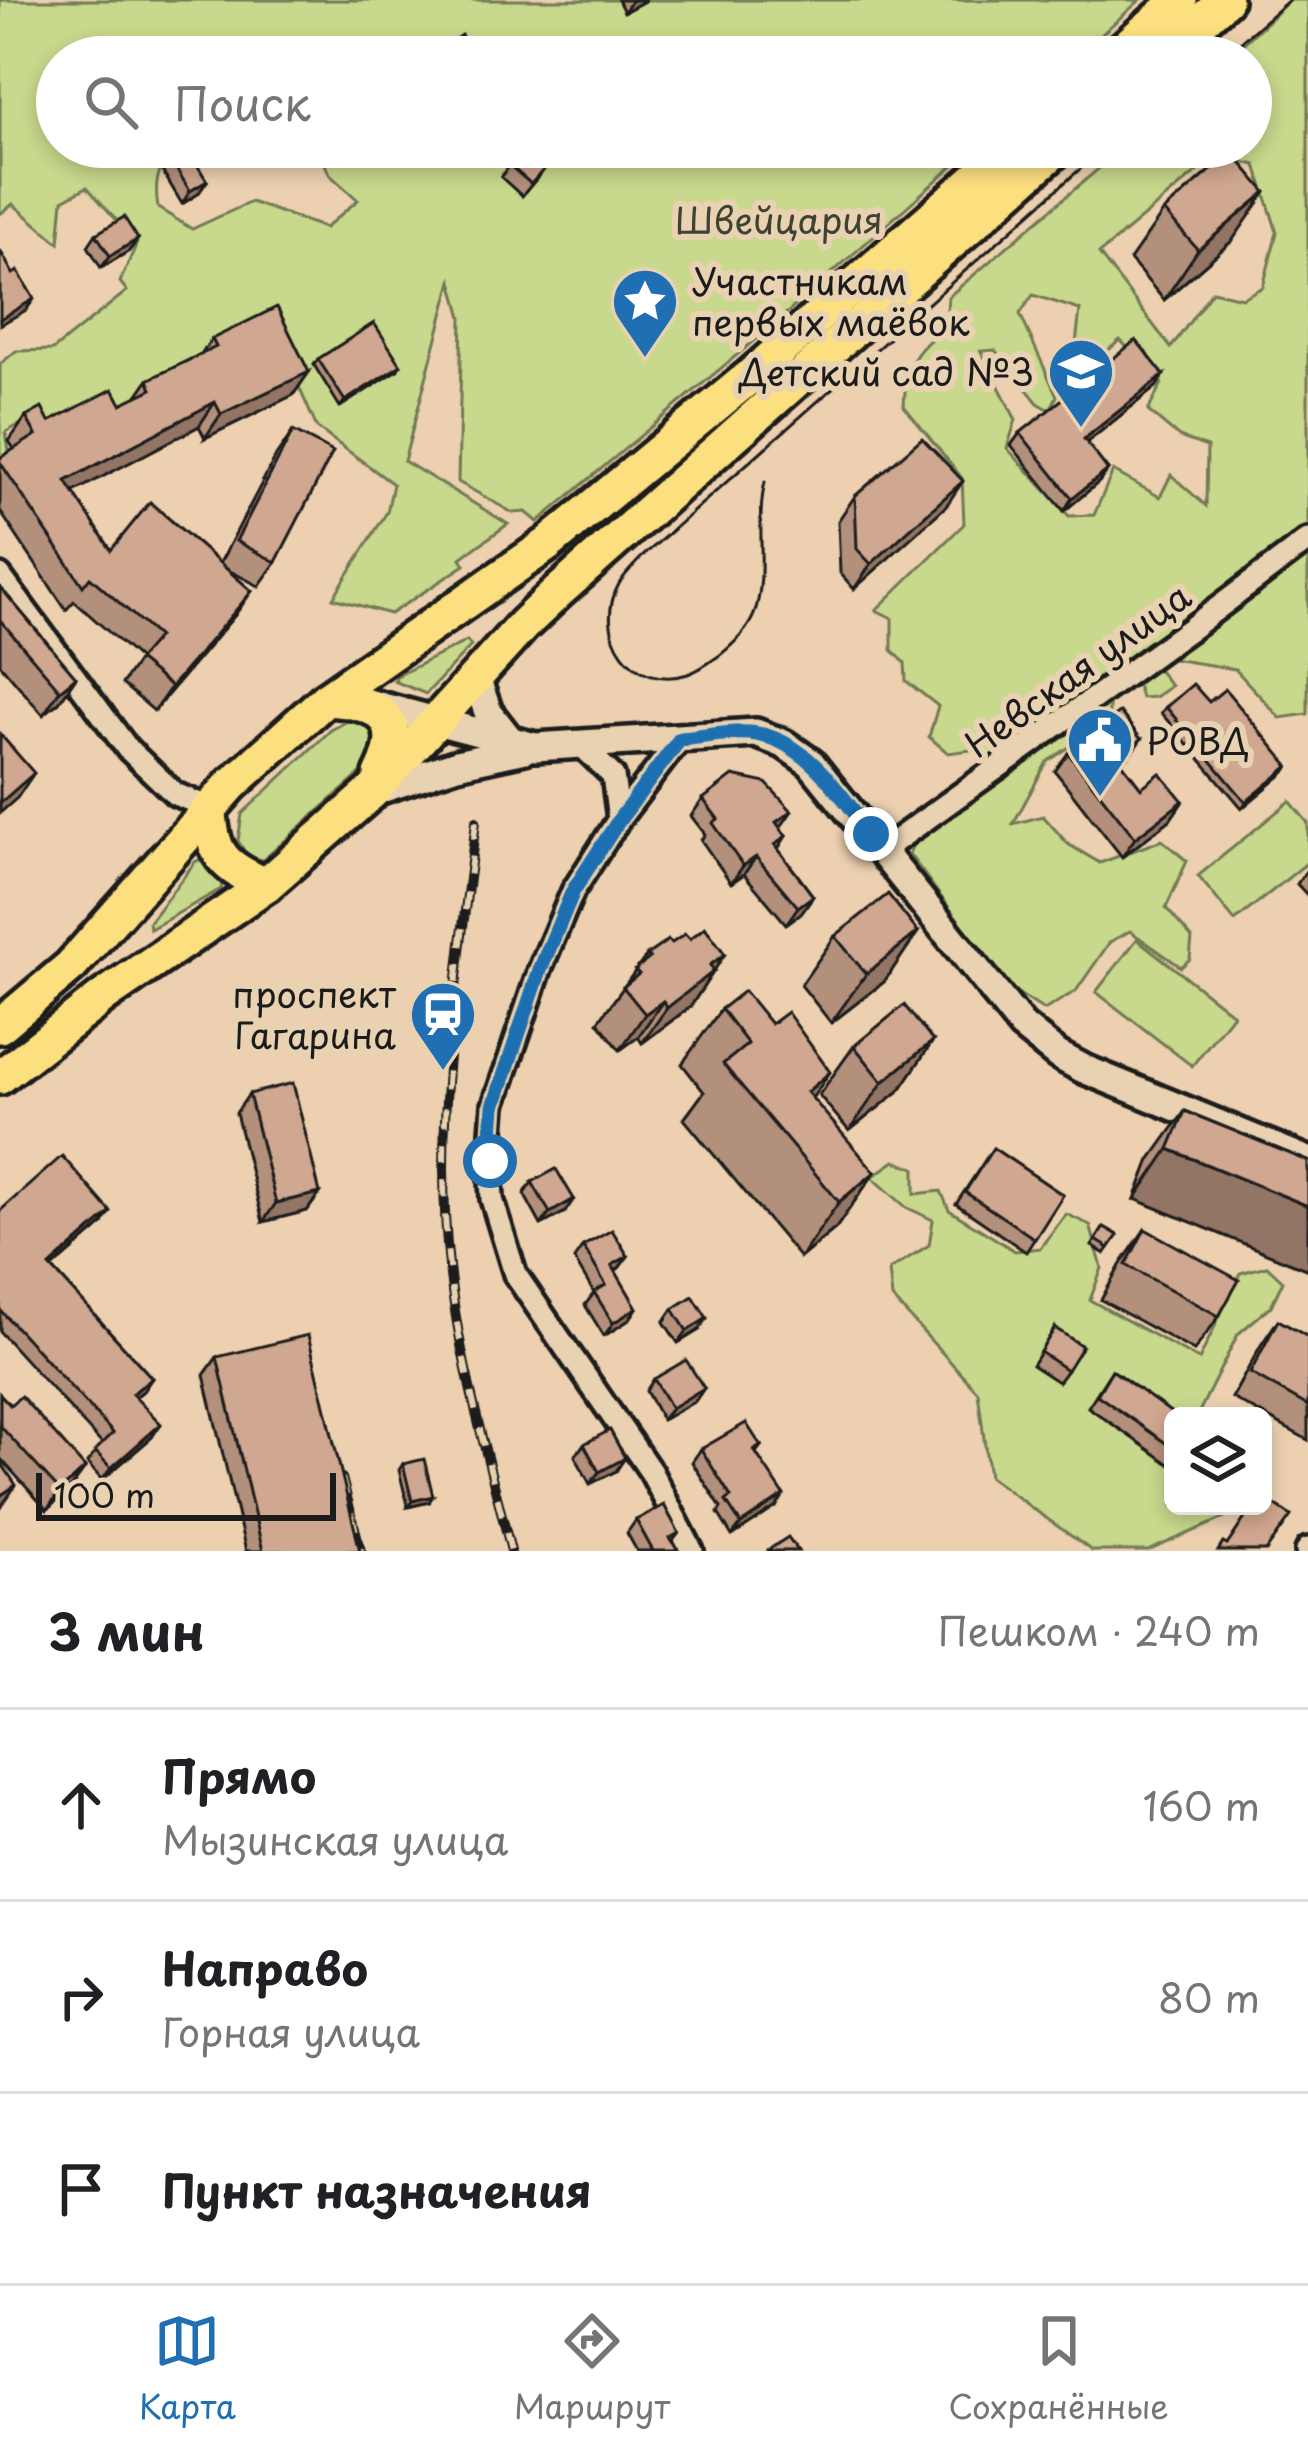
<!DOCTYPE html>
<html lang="ru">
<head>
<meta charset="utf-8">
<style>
	body { margin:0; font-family:"Playpen Sans",sans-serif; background:#f2f2f2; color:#202124 }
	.controls { position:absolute; right:36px; bottom:36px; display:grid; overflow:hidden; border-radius:18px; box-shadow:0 6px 18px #0003 }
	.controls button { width:108px; height:108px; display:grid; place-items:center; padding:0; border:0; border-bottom:3px solid #e0e0e0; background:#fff; color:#202124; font:60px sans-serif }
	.scale { position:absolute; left:36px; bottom:30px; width:300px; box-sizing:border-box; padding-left:12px; border:6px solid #1c1c1c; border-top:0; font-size:33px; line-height:42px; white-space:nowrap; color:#1c1c1c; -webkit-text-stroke:9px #e8d2b1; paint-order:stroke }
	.stop { position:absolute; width:36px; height:36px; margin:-27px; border:9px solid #1f6fb2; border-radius:50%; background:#fff }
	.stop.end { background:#1f6fb2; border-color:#fff; box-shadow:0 3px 12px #0008 }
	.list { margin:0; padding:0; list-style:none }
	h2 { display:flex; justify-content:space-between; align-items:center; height:156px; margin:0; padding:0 48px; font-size:51px }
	h2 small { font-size:39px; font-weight:400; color:#757577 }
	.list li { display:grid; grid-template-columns:78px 1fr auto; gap:36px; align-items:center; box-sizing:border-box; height:192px; padding:0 48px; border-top:3px solid #e0e0e0 }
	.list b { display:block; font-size:45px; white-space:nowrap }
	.list p { margin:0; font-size:39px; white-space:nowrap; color:#757577 }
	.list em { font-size:39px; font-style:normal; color:#757577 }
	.icon { flex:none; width:66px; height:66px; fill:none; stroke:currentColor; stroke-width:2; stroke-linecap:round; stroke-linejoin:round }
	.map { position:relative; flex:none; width:1308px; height:1551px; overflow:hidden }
	.search { position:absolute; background:#fff; box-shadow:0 6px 18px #0003; left:36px; right:36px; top:36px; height:132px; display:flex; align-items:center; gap:30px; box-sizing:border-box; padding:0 42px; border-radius:66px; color:#757577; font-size:45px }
	.sheet { height:732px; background:#fff }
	nav { display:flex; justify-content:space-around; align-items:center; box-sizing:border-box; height:168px; border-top:3px solid #e0e0e0; background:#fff; font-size:33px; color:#757577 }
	nav a { display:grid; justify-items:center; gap:6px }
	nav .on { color:#1f6fb2 }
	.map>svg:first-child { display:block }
	.green { fill:#c8d88c; stroke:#727a54; stroke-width:3; fill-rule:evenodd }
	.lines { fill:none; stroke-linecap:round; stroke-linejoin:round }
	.street-casing { stroke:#1c1c1c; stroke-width:30 }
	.secondary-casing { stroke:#1c1c1c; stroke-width:36 }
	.primary-casing { stroke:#1c1c1c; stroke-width:42 }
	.street { stroke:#e8d2b1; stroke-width:21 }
	.secondary { stroke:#e8d2b1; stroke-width:27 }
	.primary { stroke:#fce080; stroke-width:33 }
	.tram { stroke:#1c1c1c; stroke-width:3 }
	.rail-casing { stroke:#1c1c1c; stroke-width:10 }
	.rail { stroke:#e8d2b1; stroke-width:6; stroke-dasharray:18; stroke-linecap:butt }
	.wall { fill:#b3907c; stroke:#1c1c1c; stroke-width:3 }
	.shaded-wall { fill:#927565; stroke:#1c1c1c; stroke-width:3 }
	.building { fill:#d0a790; stroke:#1c1c1c; stroke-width:3 }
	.route { stroke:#1f6fb2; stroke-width:15 }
	.labels { text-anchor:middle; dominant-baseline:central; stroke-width:12; stroke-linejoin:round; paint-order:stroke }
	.park-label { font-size:36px; fill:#3e4232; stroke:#e8d2b1 }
	.poi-label { font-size:36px; fill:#1c1c1c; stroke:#e8d2b1; text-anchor:start }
	.street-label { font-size:36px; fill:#1c1c1c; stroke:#e8d2b1 }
</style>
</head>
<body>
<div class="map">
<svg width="1308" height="1551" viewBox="0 0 1308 1551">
	<rect width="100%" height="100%" fill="#ecd0b0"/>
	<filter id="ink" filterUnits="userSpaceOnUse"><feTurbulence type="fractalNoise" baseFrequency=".00833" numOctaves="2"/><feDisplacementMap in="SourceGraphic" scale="24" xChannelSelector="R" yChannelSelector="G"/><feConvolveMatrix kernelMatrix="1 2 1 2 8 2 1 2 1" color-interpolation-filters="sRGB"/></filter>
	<g filter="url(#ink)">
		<g class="green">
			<path d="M0,0H1140L1076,57H57V147H188C159,160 153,177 158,208L192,229L251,202L325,228L358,200L330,175L317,147H974L788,312L538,522L526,512L513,513L458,482L462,317L452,281L404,461L508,524L461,558L465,565L390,614L333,598L387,512L393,484L317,428L281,346L194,370L120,407L43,434L23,423L6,432L10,457L0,464V364L16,351L53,350L127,291L120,282L137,243L87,187L63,200L59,243L13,204L0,214Z"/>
			<path d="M1290,0H1308V714L1280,718L1235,669L1166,658L1155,666L1171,686L1155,697L1141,698L1136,682L1109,683V720L1047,762L1013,824L1043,816L1068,844L1100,863L1162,840L1187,861L1166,908L1192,938L1190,959L1181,967L1130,931L1110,942L1076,991L1044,1010L1008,987L909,854L914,841L998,779L978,749L948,753L929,737L938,706L906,681L905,663L892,650V618L876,610L964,524L962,478L904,406C906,363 913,353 946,326L948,297L1124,147H1251V57H1229ZM1216,156L1256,165L1277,232L1263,287L1242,298L1212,291L1171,348L1099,254ZM1033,295L1080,310L1075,352L1078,366H1090L1120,340L1162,383L1148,411L1179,437L1207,447L1206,506L1171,475L1160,497L1113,471L1094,515L1069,516L1007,448L1016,420L981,351L995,350L1038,403L1050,410L1057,396L1020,314Z"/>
			<polygon points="467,641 471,646 426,694 394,681 397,676"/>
			<polygon points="353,718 371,724 378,740 368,767 263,860 249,858 238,841 242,814 331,730"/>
			<polygon points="1290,801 1308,823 1308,862 1235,921 1198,876"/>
			<polygon points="201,859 222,885 221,889 150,929 149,922 195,862"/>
			<polygon points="1137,939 1233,1014 1192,1066 1096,992"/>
			<polygon points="895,1161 915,1168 915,1194 941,1191 949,1210 1015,1251 1040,1248 1066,1214 1090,1225 1102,1268 1090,1300 1199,1360 1240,1273 1267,1266 1283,1281 1271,1306 1238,1334 1197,1416 1173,1416 1173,1506 1252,1506 1148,1551 1092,1551 989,1477 978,1392 892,1298 889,1270 929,1245 933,1220 906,1207 872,1177"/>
		</g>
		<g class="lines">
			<defs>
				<g id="street">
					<polyline points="0,576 127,748 175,794 210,808"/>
					<polyline points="680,739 619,819 573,891 540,969 494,1105 490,1161 492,1199 515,1274 651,1472 692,1551"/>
					<polyline points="582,746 613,776 619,819"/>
					<polyline points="883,850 1190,629 1308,540"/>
					<polyline points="1307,1551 1308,1549"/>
				</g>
				<g id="secondary">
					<polyline points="476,678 488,712 513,744"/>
					<polyline points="364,702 535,747 756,733 784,744 811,763 1022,1026 1058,1055 1084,1069 1308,1161"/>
					<polyline points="372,792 457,764 525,749"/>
				</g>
				<g id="primary">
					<polyline points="1114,57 1180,0"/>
					<polyline points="1161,57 1225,0"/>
					<path d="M326,699C380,702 409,719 381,775"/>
					<path d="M210,808C211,855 224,867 266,885"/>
					<polyline points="0,1026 71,966 231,785 326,699 548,544 748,378 1012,147"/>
					<polyline points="0,1077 104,996 266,885 372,792 523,625 559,591 1059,147"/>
				</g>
			</defs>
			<use href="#street" class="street-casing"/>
			<use href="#secondary" class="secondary-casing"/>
			<use href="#primary" class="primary-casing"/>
			<use href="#street" class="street"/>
			<use href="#secondary" class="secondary"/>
			<use href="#primary" class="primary"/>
			<g class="tram">
				<polyline points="1223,57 1289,0"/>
				<path d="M765,482C755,524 768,572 755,612C749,629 734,644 720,655C710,662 700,670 688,674C632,692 592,633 619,584C625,574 635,564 643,556L1105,147"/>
			</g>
			<defs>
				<g id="rail">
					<path d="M476,821C459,967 433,1119 449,1266C459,1362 488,1458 511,1551"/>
					<polyline points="342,1478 361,1551"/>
				</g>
			</defs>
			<use href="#rail" class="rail-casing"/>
			<use href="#rail" class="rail"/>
		</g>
		<g class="wall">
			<polygon points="618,0 646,0 624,12"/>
			<polygon points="559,152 522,196 501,177 509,165"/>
			<polygon points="171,160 207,181 198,194 182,204 163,172"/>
			<polygon points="1164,211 1232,241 1164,300 1130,260"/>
			<polygon points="96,234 138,239 129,251 101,268 88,246"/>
			<polygon points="212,339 309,372 293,395 205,438 199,426 73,492 111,550 220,563 276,456 293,431 276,562 259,586 228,570 235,615 154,711 122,684 139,659 74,601 66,610 0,511 0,458 14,449 9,441 26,417 49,422 121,404 136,397 148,380 201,354"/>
			<polygon points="318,359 396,371 340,407 314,365"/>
			<polygon points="1164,375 1156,387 1086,443 1108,470 1099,482 1064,511 1011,445 1020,433"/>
			<polygon points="855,496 946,506 854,589 840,573 838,521"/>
			<polygon points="0,587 76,677 59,702 43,715 0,664"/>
			<polygon points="1209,702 1289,766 1285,772 1242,808 1161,713 1166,707"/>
			<polygon points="1141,739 1128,757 1121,762 1141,788 1183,801 1170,820 1122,857 1055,771 1068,753"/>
			<polygon points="703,799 780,828 786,836 778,849 813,896 801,913 786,924 744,874 731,883 701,840 705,834 691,816"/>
			<polygon points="1308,868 1308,896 1297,884"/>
			<polygon points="918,932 884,982 831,1023 801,985 835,936"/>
			<polygon points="672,943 714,971 690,1007 642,1043 638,1037 620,1050 598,1022 647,955"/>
			<polygon points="721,1009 875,1172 836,1228 800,1258 684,1119 704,1092 682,1064"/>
			<polygon points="933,1041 899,1091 849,1131 819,1095 854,1046"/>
			<polygon points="249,1094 320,1193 307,1211 263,1222 236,1113"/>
			<polygon points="1185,1111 1308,1161 1135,1199 1150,1160"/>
			<polygon points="993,1148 1063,1195 1026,1252 956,1204"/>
			<polygon points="532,1182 565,1212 541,1225 524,1194"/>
			<polygon points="0,1211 102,1225 52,1268 152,1378 143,1391 135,1397 152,1437 102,1480 87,1463 102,1444 0,1332"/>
			<polygon points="1104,1227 1118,1235 1105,1254 1092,1246"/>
			<polygon points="1145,1229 1219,1316 1194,1351 1101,1300 1121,1264"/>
			<polygon points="583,1246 628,1256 619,1268 615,1271 637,1308 629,1320 604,1336 585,1305 594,1293 574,1259"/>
			<polygon points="673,1309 699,1330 678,1343 664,1322"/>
			<polygon points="1278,1320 1308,1337 1308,1440 1232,1398 1261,1345"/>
			<polygon points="1055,1328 1067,1370 1058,1382 1032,1365"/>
			<polygon points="217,1357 360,1551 246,1551 204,1375"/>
			<polygon points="1112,1370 1173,1416 1172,1466 1088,1407"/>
			<polygon points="654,1379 704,1388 695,1401 662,1420 646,1391"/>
			<polygon points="0,1394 10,1405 85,1468 72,1486 47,1510 0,1458"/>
			<polygon points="584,1444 616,1471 590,1484 575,1456"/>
			<polygon points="761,1446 756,1453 776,1507 732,1536 718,1513 721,1508 692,1462 701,1449"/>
			<polygon points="403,1464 429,1502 408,1507 399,1470"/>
			<polygon points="636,1520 679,1533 672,1542 678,1551 637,1551 627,1533"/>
		</g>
		<g class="shaded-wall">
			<polygon points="632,0 646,0 624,12"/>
			<polygon points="207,181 198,194 182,204 190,191"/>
			<polygon points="1266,192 1232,241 1164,300 1198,250"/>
			<polygon points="138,239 129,251 101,268 110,256"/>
			<polygon points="34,299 26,310 0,325 0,319"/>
			<polygon points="401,365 396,371 340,407 345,401"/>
			<polygon points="309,372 293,395 205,438 221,414"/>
			<polygon points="1164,375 1156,387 1075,452 1084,439"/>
			<polygon points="215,402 199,426 49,505 66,481"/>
			<polygon points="1108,470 1099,482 1064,511 1072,498"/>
			<polygon points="963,481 946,506 854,589 871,564"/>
			<polygon points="252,591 235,615 154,711 171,687"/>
			<polygon points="76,677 59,702 43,715 60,690"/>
			<polygon points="1141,739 1128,757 1104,776 1117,757"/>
			<polygon points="1289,766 1285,772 1242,808 1246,802"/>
			<polygon points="34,773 17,798 0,813 0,803"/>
			<polygon points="1183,801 1170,820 1122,857 1135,838"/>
			<polygon points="792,811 780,828 776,822"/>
			<polygon points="756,857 744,874 731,883 743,866"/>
			<polygon points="813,896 801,913 786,924 798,907"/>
			<polygon points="918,932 884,982 831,1023 866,974"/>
			<polygon points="725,954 690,1007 642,1043 667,1008 710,965"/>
			<polygon points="663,1001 638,1037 620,1050 645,1014"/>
			<polygon points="933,1041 899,1091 849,1131 883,1082"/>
			<polygon points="830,1072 792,1128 807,1092"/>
			<polygon points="1169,1149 1308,1206 1308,1270 1135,1199"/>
			<polygon points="875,1172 836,1228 800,1258 839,1202"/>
			<polygon points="320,1193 307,1211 263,1222 276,1203"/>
			<polygon points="574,1199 565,1212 541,1225 550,1213"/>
			<polygon points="111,1212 102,1225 41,1278 50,1266"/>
			<polygon points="628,1256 619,1268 603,1278 612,1265"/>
			<polygon points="637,1308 629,1320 604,1336 613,1323"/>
			<polygon points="707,1318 699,1330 678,1343 687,1331"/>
			<polygon points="152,1378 143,1391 124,1407 132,1394"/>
			<polygon points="704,1388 695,1401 662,1420 671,1408"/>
			<polygon points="161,1424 152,1437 102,1480 111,1468"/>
			<polygon points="625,1458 616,1471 590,1484 599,1472"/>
			<polygon points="85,1468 72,1486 47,1510 60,1491"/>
			<polygon points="16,1485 1,1507 0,1508 0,1496"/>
			<polygon points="784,1495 776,1507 732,1536 741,1524"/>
			<polygon points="433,1496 429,1502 408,1507 412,1501"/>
		</g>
		<g class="building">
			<polygon points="461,35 477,56 443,57 439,51"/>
			<polygon points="525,147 553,147 559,152 531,184 509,165"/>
			<polygon points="188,150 207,181 190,191 171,160"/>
			<polygon points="1232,152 1266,192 1198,250 1164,211"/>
			<polygon points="124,217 138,239 110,256 96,234"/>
			<polygon points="0,250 13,274 18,271 34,299 0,319"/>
			<polygon points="277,307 309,372 221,414 215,402 66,481 111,550 150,502 252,591 171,687 138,660 158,637 90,577 83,586 0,462 0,458 36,435 26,417 42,408 49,422 113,389 121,404 152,389 148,380 216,347 212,339"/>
			<polygon points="374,323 401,365 345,401 318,359"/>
			<polygon points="1136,340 1164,375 1084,439 1108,470 1072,498 1020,433"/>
			<polygon points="293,431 333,452 276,562 236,541"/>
			<polygon points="922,438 963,481 871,564 857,549 855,496"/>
			<polygon points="0,587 76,677 60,690 0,620"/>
			<polygon points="1193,684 1209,702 1225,689 1289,766 1246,802 1166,707"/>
			<polygon points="1120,712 1141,739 1117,757 1141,788 1160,773 1183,801 1135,838 1068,753"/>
			<polygon points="0,734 34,773 0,803"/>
			<polygon points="733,776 766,783 792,811 776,822 786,836 775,845 813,896 798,907 756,857 743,866 713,823 718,819 703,799"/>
			<polygon points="888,894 918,932 866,974 835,936"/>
			<polygon points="705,927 725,954 710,965 714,971 667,1008 663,1001 645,1014 623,987 639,974 635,970 650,958 647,955 668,940 672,943 685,934 690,939"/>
			<polygon points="744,991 771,1024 787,1012 830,1072 807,1092 875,1172 839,1202 723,1064 748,1044 721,1009"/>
			<polygon points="904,1005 933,1041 883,1082 854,1046"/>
			<polygon points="293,1083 320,1193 276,1203 249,1094"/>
			<polygon points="1185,1111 1308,1161 1308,1206 1169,1149"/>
			<polygon points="993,1148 1063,1195 1035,1239 965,1192"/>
			<polygon points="62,1156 111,1212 50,1266 152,1378 132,1394 161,1424 111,1468 95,1451 113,1433 1,1311 0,1312 0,1211"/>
			<polygon points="556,1169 574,1199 550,1213 532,1182"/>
			<polygon points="1104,1227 1118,1235 1109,1248 1096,1240"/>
			<polygon points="1145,1229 1239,1280 1219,1316 1126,1265"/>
			<polygon points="612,1230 628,1256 612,1265 637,1308 613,1323 594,1292 606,1285 583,1246"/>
			<polygon points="693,1296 707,1318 687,1331 673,1309"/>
			<polygon points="1278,1320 1308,1337 1308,1406 1250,1373"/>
			<polygon points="1055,1328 1082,1346 1067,1370 1040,1352"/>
			<polygon points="308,1335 360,1551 263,1551 217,1357"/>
			<polygon points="686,1360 704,1388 671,1408 654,1379"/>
			<polygon points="1112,1370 1176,1416 1173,1416 1173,1448 1097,1395"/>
			<polygon points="0,1394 10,1405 21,1396 85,1468 60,1491 0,1426"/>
			<polygon points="746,1423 761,1446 754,1450 784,1495 741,1524 726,1501 731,1497 701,1449"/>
			<polygon points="610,1430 625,1458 599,1472 584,1444"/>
			<polygon points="424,1459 433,1496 412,1501 403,1464"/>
			<polygon points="0,1461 16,1485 0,1496"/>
			<polygon points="1263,1497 1291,1516 1266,1551 1218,1551 1223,1543 1227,1545 1253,1506 1263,1506"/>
			<polygon points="664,1505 679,1533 670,1538 678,1551 653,1551 636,1520"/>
			<polygon points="788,1537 798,1551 768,1551 768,1550"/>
		</g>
	</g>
	<g class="lines" filter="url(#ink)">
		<path class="route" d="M490,1161L494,1106L540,970L573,891L619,820L680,739C704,737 734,730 757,734C808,742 842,797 871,834"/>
	</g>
	<defs>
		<symbol id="sight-pin" viewBox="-11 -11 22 30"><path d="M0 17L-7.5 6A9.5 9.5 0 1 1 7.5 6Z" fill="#1f6fb2" stroke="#e8d2b1"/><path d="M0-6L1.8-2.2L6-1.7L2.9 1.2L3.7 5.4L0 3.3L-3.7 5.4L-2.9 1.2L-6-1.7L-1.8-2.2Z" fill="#fff"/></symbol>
		<symbol id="school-pin" viewBox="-11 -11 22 30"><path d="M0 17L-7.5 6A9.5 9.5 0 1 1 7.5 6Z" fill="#1f6fb2" stroke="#e8d2b1"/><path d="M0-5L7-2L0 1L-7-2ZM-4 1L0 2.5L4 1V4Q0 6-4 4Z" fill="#fff"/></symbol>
		<symbol id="civic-pin" viewBox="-11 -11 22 30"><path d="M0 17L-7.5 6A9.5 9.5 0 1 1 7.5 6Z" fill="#1f6fb2" stroke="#e8d2b1"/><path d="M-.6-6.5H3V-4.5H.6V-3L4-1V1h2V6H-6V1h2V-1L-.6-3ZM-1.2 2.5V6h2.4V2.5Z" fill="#fff"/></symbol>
		<symbol id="station-pin" viewBox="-11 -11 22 30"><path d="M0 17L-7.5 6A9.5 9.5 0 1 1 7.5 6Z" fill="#1f6fb2" stroke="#e8d2b1"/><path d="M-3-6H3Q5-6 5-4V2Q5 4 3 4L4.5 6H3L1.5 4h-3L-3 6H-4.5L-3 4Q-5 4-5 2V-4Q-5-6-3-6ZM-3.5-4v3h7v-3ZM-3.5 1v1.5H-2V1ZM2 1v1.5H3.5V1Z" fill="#fff"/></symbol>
	</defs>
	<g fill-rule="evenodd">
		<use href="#sight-pin" x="607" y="263" width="76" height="104"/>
		<use href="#school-pin" x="1043" y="333" width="76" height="104"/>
		<use href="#civic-pin" x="1062" y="702" width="76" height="104"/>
		<use href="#station-pin" x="405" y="976" width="76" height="104"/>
	</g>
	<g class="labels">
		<g class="park-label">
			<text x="779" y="219">Швейцария</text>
		</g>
		<g class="poi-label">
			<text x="692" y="280">Участникам<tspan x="692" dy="41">первых маёвок</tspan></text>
			<text x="1034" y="371" text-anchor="end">Детский сад №3</text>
			<text x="1146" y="740">РОВД</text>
			<text x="396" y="993" text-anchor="end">проспект<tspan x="396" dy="41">Гагарина</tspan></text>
		</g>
		<g class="street-label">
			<text transform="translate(1077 669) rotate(-36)">Невская улица</text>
		</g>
	</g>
</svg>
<div class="controls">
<button><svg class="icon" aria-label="layers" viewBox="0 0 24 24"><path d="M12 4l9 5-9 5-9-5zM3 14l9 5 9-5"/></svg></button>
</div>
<div class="scale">100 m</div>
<div class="stop" style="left:490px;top:1161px"></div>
<div class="stop end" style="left:871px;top:834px"></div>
<div class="search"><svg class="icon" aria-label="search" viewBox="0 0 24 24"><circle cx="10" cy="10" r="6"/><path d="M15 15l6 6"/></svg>Поиск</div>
</div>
<section class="sheet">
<h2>3 мин<small>Пешком · 240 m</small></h2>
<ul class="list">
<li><svg class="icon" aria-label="ahead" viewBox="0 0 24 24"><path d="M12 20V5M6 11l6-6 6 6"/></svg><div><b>Прямо</b><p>Мызинская улица</p></div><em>160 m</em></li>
<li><svg class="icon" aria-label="right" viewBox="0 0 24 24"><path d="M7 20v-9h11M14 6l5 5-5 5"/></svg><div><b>Направо</b><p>Горная улица</p></div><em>80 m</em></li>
<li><svg class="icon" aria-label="arrive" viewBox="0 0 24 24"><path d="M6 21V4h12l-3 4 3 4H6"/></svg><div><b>Пункт назначения</b></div></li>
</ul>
</section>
<nav>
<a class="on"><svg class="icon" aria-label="map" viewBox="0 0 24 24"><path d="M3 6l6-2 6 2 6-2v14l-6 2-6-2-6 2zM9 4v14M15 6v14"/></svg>Карта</a>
<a><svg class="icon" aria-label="directions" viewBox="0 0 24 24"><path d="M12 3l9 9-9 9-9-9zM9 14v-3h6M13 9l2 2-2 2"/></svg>Маршрут</a>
<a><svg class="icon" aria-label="saved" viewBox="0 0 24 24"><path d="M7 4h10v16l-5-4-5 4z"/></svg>Сохранённые</a>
</nav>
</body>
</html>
